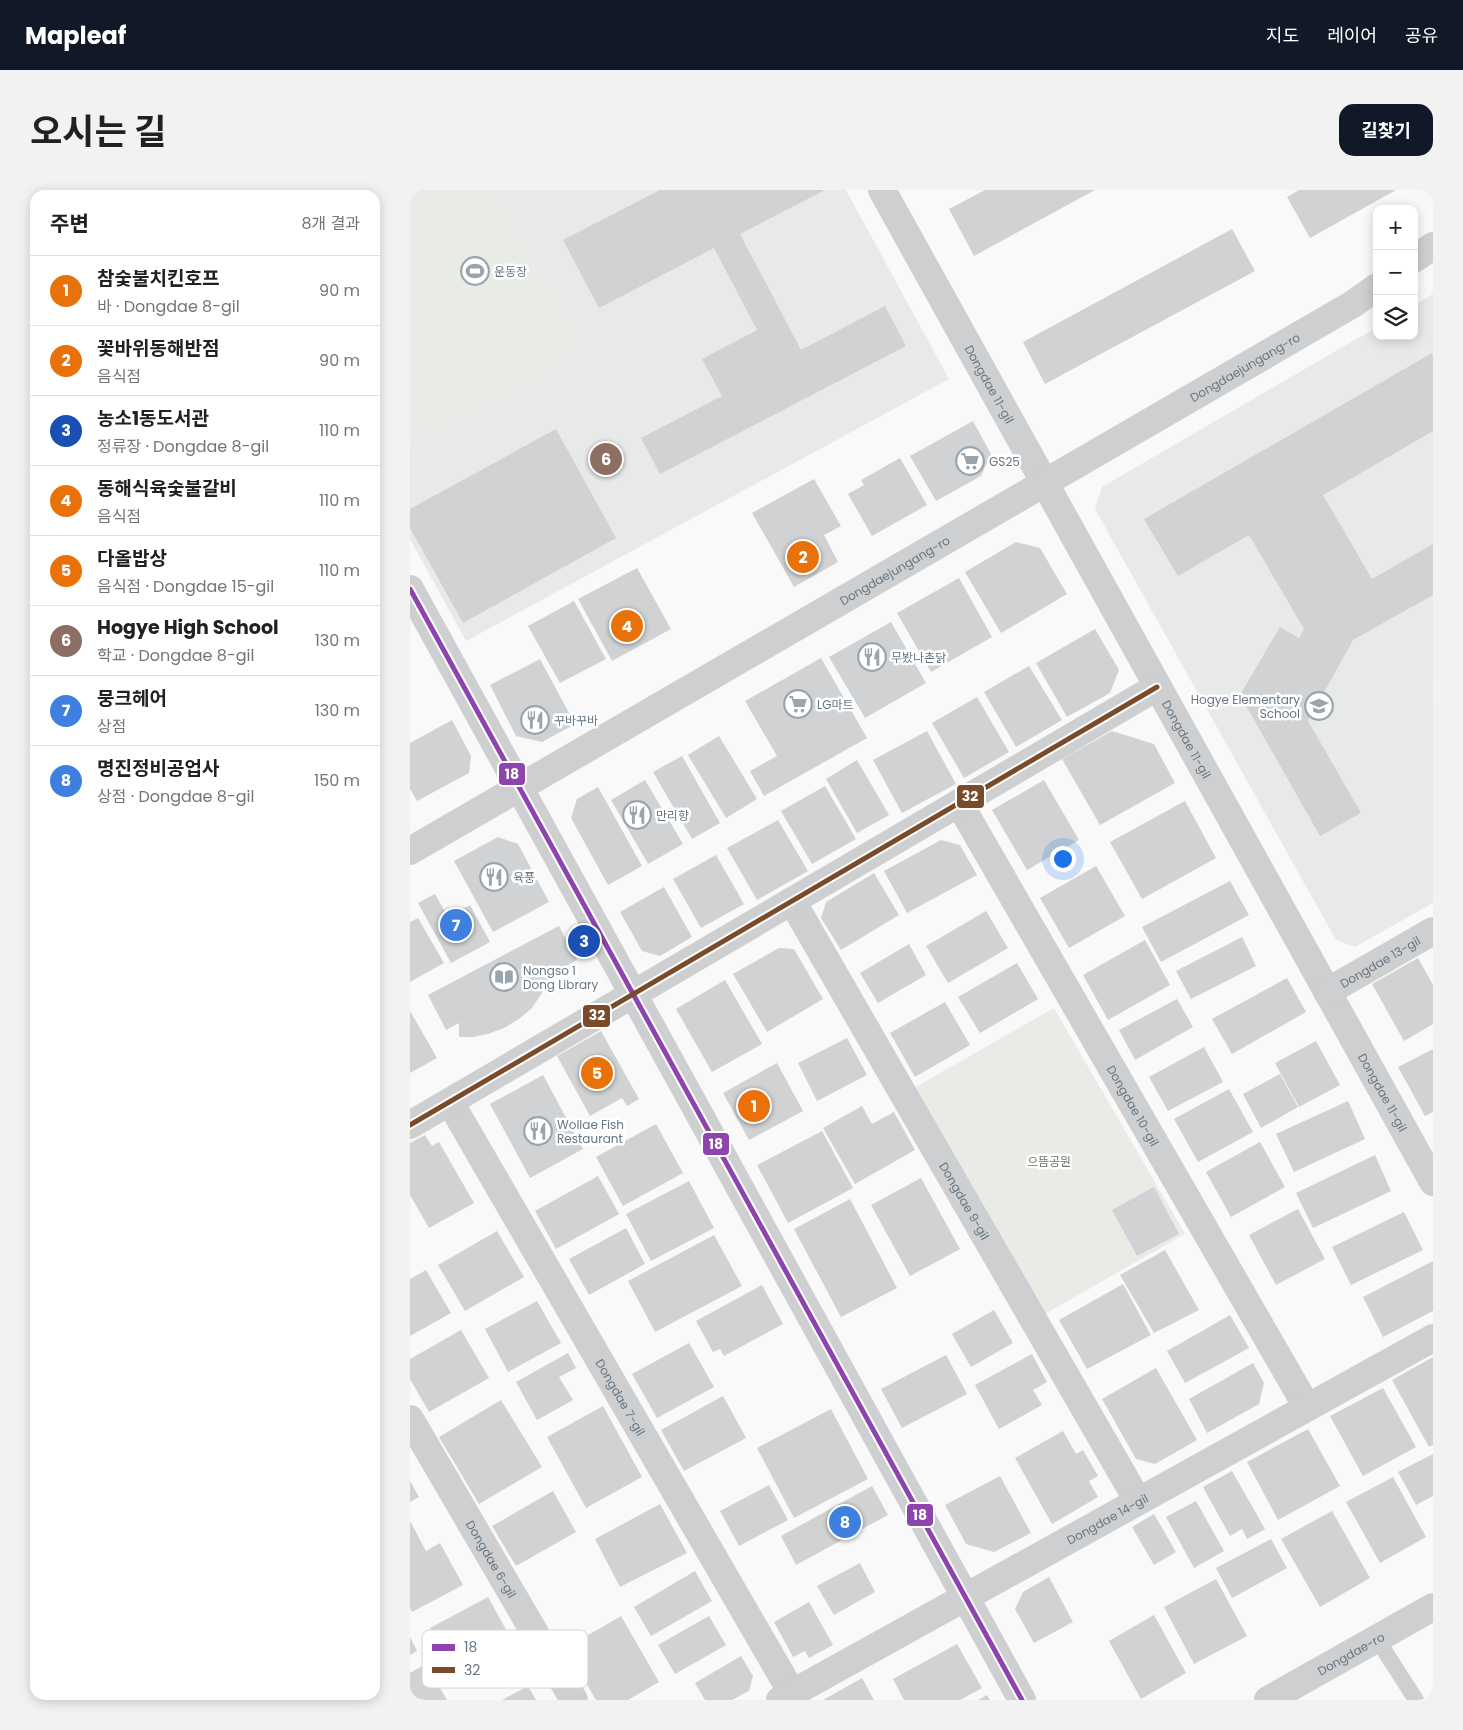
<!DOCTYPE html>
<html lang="ko">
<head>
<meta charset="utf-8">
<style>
	body { margin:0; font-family:Poppins,"Noto Sans KR",sans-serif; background:#f2f2f2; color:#202124 }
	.controls { position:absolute; right:15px; top:15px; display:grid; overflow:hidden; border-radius:10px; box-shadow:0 2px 12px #0003 }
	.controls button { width:45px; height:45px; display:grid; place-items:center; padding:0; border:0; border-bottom:1px solid #e0e0e0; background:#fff; color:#202124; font:25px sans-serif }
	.you { position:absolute; left:652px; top:668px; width:18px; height:18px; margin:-12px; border:4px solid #fff; border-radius:50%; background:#1a73e8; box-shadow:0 0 0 8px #1a73e833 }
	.badge { display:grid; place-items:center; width:32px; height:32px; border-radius:50%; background:#111827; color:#fff; font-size:16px; font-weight:700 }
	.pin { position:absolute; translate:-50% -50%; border:2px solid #fff; box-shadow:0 1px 5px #0006 }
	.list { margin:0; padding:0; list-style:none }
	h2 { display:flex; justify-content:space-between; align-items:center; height:65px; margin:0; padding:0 20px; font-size:21px }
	h2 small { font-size:16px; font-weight:400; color:#757577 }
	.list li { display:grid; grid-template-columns:32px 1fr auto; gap:15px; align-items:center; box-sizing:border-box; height:70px; padding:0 20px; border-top:1px solid #e0e0e0 }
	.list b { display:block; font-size:19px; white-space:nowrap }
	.list p { margin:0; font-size:16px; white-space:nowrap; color:#757577 }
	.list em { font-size:16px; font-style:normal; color:#757577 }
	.icon { flex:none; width:28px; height:28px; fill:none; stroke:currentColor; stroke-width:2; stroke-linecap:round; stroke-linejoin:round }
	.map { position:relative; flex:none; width:1023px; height:1510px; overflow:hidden; border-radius:15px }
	header { display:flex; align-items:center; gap:30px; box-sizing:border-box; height:70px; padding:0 25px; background:#111827; color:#fff }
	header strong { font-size:24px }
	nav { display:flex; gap:28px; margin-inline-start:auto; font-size:18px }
	.intro { display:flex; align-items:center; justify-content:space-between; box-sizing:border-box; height:120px; padding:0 30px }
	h1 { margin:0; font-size:35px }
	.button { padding:12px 22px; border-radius:15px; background:#111827; color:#fff; font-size:18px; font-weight:700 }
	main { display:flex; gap:30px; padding:0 30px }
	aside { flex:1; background:#fff; border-radius:15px; box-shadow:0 2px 12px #0003 }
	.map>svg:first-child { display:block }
	.built { fill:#e8e9e9 }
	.green { fill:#e8ebe6 }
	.building { fill:#d0d2d3 }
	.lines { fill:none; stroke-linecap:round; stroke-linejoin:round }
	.service { stroke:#cecfd0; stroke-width:16 }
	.minor { stroke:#cecfd0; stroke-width:28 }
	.tertiary { stroke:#cecfd0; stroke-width:28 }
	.bus-1-casing { stroke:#fff; stroke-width:9 }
	.bus-2-casing { stroke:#fff; stroke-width:9 }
	.bus-1 { stroke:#8e44ad; stroke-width:5 }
	.bus-2 { stroke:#7a4b2a; stroke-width:5 }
	.labels { text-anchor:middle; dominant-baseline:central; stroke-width:5; stroke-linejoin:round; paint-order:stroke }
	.poi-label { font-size:12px; fill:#657683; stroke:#fff; text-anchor:start }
	.street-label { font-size:12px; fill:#657683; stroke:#fff }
	.park-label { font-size:12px; fill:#687a64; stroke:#fff }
	.key { fill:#fff; stroke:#d1d6da; stroke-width:1 }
	.key-label { font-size:14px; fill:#657683 }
	.line-badge { stroke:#fff; stroke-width:2 }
	.badge-label { font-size:14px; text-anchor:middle; font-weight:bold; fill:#fff }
</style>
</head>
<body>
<header>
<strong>Mapleaf</strong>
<nav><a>지도</a><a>레이어</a><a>공유</a></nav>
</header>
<div class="intro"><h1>오시는 길</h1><a class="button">길찾기</a></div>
<main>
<aside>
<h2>주변<small>8개 결과</small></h2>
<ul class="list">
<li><span class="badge" style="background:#e8710a">1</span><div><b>참숯불치킨호프</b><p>바 · Dongdae 8-gil</p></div><em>90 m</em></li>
<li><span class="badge" style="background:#e8710a">2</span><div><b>꽃바위동해반점</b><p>음식점</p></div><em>90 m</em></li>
<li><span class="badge" style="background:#1a4fb4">3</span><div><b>농소1동도서관</b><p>정류장 · Dongdae 8-gil</p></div><em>110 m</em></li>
<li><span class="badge" style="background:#e8710a">4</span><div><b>동해식육숯불갈비</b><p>음식점</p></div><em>110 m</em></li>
<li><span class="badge" style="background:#e8710a">5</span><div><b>다올밥상</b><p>음식점 · Dongdae 15-gil</p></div><em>110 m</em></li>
<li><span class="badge" style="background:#8d6e63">6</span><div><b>Hogye High School</b><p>학교 · Dongdae 8-gil</p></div><em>130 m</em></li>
<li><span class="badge" style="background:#3f7fe0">7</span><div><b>뭉크헤어</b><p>상점</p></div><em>130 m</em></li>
<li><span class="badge" style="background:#3f7fe0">8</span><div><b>명진정비공업사</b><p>상점 · Dongdae 8-gil</p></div><em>150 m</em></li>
</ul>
</aside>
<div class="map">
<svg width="1023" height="1510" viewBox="0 0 1023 1510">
	<rect width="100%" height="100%" fill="#f9f9f9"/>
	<g class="built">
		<polygon points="0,0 436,0 539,189 56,451 0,349"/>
		<polygon points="1023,104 1023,713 945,757 926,750 685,319 692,297 967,137 967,146 1004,146 1004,115"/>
	</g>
	<g class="green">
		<polygon points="0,0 85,0 173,161 0,255"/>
		<polygon points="1023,486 1023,519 1014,503"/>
		<polygon points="644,818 775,1044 635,1124 504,898"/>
	</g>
	<g class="building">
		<polygon points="250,0 415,0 330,44 391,160 475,116 496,156 250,284 231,248 312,206 292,169 347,140 304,58 189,118 153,50"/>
		<polygon points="575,0 685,0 564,66 539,19"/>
		<polygon points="889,0 986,0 900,48 877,7"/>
		<polygon points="822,39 845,81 635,194 613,152"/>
		<polygon points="1022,163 1023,166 1023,241 913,305 962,389 1023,354 1023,405 943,450 898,531 951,623 910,646 830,505 870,437 889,448 894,439 839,345 768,386 734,329"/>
		<polygon points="563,231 581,264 571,286 526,311 500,266"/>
		<polygon points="146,239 206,348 53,433 0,338 0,319"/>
		<polygon points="490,268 517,315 462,346 438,304 454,295 451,290"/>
		<polygon points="404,289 431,336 414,345 428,372 384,397 342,323"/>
		<polygon points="606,352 630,358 657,404 591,443 555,382"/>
		<polygon points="227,378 261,439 202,471 168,409"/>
		<polygon points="549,388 582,447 521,482 487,423"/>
		<polygon points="164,411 196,469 150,493 118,436"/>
		<polygon points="481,432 516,493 455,528 419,467"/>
		<polygon points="685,439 709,480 700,503 657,527 626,473"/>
		<polygon points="411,468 457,548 354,606 340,581 367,566 335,511"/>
		<polygon points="130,469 165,534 132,552 106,546 80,495"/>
		<polygon points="619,476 652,530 606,557 574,502"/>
		<polygon points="567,507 599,562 554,588 522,533"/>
		<polygon points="42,530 61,566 59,583 7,611 0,599 0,553"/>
		<polygon points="517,541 546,594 492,623 463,570"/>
		<polygon points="702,541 744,554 765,593 690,635 652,569"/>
		<polygon points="309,546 347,609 316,628 278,565"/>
		<polygon points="272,566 310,633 282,649 243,582"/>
		<polygon points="447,570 479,625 447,643 416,589"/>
		<polygon points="235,590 273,654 238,674 201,610"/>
		<polygon points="634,590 669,650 617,680 582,620"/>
		<polygon points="415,596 446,649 402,674 371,621"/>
		<polygon points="188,597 232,676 198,695 161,628 167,609"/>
		<polygon points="775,611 806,668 732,709 700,652"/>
		<polygon points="368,630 398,681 347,710 317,658"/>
		<polygon points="88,647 108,654 139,712 83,742 44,671"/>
		<polygon points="531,650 550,655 567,685 497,723 474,681"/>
		<polygon points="306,665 334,714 291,738 263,689"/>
		<polygon points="686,676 715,726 659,758 630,708"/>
		<polygon points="464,683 489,725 431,760 411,728 416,712"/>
		<polygon points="820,691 839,725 751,772 732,737"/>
		<polygon points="254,697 282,747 250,766 232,761 210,722"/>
		<polygon points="25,704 38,727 60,715 80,752 41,773 8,713"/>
		<polygon points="576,721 598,758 538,793 516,756"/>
		<polygon points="8,728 34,773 0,792 0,732"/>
		<polygon points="149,736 167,770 141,784 137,795 122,818 109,829 94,838 78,844 63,847 49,847 49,833 36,840 18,805"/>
		<polygon points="832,747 846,776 781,809 766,781"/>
		<polygon points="735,750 760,795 698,830 673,785"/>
		<polygon points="499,754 516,785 468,813 450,783"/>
		<polygon points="369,758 384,759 413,809 357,842 323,784"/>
		<polygon points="1008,768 1023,795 1023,834 994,851 962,794"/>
		<polygon points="607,773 628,809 570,843 548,807"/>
		<polygon points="877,788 896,822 822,864 802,829"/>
		<polygon points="315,790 352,854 302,882 266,819"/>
		<polygon points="767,809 783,837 725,870 709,840"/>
		<polygon points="535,812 560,855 505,887 480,843"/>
		<polygon points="0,821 27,868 0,883"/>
		<polygon points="191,841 229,909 217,916 212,908 180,926 147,866"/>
		<polygon points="437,848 457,885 407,911 388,873"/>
		<polygon points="906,851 930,895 889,917 865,873"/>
		<polygon points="794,857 813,892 758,921 739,887"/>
		<polygon points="1023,859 1023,922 1015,926 988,877"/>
		<polygon points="367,873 393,921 339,950 313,903"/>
		<polygon points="870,884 888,917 851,938 833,904"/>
		<polygon points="133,885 173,959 120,988 80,914"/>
		<polygon points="819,899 843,942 788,972 764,929"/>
		<polygon points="938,911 955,949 884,982 866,944"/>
		<polygon points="452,916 462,934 484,922 505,960 445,994 413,938"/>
		<polygon points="246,934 273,983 213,1016 186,967"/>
		<polygon points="412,941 443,998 378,1033 347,975"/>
		<polygon points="15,945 22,956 29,952 64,1013 19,1038 0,1005 0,953"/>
		<polygon points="850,952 875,997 821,1027 796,982"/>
		<polygon points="965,965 981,1001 903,1038 886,1003"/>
		<polygon points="188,986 209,1024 146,1059 125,1021"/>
		<polygon points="511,988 550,1059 500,1086 461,1015"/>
		<polygon points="279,991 304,1038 241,1071 216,1024"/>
		<polygon points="744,997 769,1044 727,1066 702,1020"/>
		<polygon points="440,1009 487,1098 431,1127 384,1039"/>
		<polygon points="888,1019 915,1069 866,1095 839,1045"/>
		<polygon points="994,1022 1013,1060 941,1095 922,1057"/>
		<polygon points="216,1038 235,1074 179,1105 159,1069"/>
		<polygon points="87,1041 114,1087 55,1121 28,1075"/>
		<polygon points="304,1045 332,1096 245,1142 218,1091"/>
		<polygon points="755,1060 789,1120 744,1143 710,1085"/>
		<polygon points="1023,1071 1023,1121 973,1147 953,1107"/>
		<polygon points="16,1080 41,1123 0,1146 0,1089"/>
		<polygon points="713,1094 741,1145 677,1179 649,1130"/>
		<polygon points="352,1095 373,1134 314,1166 310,1159 303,1162 286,1131"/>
		<polygon points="127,1111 151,1153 98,1182 75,1139"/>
		<polygon points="584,1120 603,1153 561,1177 542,1144"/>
		<polygon points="820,1125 839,1158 775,1193 757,1161"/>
		<polygon points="51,1140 79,1188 19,1222 0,1189 0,1169"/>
		<polygon points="279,1153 304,1197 247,1228 222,1184"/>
		<polygon points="158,1163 166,1178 149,1187 163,1210 127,1230 106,1192"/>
		<polygon points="622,1164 637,1192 623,1200 632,1215 589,1239 565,1195"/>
		<polygon points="536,1165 557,1204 492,1238 471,1199"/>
		<polygon points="1023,1167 1023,1255 1019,1257 982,1190"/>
		<polygon points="843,1173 854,1193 849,1214 797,1243 779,1209"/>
		<polygon points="746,1178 787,1250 745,1274 726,1269 692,1209"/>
		<polygon points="973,1198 1006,1257 953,1286 920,1226"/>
		<polygon points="313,1206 336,1248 274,1281 251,1240"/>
		<polygon points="91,1210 132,1277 69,1314 29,1247"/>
		<polygon points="193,1216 232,1287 176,1318 137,1247"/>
		<polygon points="421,1219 458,1289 384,1328 347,1258"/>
		<polygon points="898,1239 930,1296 868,1330 837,1272"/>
		<polygon points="653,1241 666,1264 673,1260 688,1286 679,1291 688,1307 642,1334 605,1268"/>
		<polygon points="1023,1264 1023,1306 1006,1315 988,1282"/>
		<polygon points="822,1281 855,1339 837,1349 832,1339 820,1346 793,1297"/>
		<polygon points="590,1286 621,1343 584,1362 556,1354 535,1315"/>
		<polygon points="983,1287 1016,1347 970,1373 936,1312"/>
		<polygon points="0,1291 9,1307 0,1312"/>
		<polygon points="359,1295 378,1330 329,1356 310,1321"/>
		<polygon points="462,1296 478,1325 386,1375 371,1346"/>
		<polygon points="143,1301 166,1342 106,1376 82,1336"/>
		<polygon points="786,1311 814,1361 784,1378 756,1327"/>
		<polygon points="250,1314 277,1363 210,1397 185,1349"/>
		<polygon points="922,1321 960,1388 910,1417 871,1349"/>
		<polygon points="744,1324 766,1362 744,1375 722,1337"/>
		<polygon points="0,1331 16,1361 30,1353 53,1395 2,1422 0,1418"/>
		<polygon points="861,1349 877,1378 822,1408 806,1378"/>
		<polygon points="450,1373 465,1402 424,1425 407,1396"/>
		<polygon points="285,1381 302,1411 241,1446 224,1417"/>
		<polygon points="639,1387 663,1432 624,1453 605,1419 613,1402"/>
		<polygon points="806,1389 837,1446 784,1474 754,1417"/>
		<polygon points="78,1407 104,1454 46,1486 20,1438"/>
		<polygon points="399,1412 423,1455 399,1468 395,1461 383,1467 364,1432"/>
		<polygon points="744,1425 776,1483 731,1509 699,1451"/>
		<polygon points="211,1426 249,1492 218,1510 186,1510 156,1458"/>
		<polygon points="299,1426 316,1455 265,1484 248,1455"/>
		<polygon points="0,1447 7,1461 0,1465"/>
		<polygon points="547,1454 572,1498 550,1510 494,1510 483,1489"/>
		<polygon points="331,1466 343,1486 339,1501 322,1510 295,1510 285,1493"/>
		<polygon points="16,1474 37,1510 0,1510 0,1483"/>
		<polygon points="452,1488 464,1510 413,1510"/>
		<polygon points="118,1496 126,1510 92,1510"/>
		<polygon points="577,1505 580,1510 568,1510"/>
	</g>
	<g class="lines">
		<polyline class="service" points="967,1449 1006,1510"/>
		<g class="minor">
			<path id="s1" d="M472,0L1023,992"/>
			<polyline points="0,399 612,1510"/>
			<path id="s2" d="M549,613L897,1217"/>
			<path id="s3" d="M382,711L728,1311"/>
			<path id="s4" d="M917,802L1023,741"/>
			<path id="s5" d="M40,912L382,1503"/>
			<polyline points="0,935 747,497"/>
			<path id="s6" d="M0,1229L164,1510"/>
			<path id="s7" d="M370,1510L1023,1148"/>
		</g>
		<g class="tertiary">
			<polyline points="1004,69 1023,56"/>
			<path id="s8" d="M0,661L943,114L967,97"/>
			<path id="s9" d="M858,1510L1023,1417"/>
		</g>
		<defs>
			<polyline id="bus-1" points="0,399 612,1510"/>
			<polyline id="bus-2" points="0,935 747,497"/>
		</defs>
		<use href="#bus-1" class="bus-1-casing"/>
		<use href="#bus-2" class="bus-2-casing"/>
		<use href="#bus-1" class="bus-1"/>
		<use href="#bus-2" class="bus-2"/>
	</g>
	<defs>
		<symbol id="stadium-ring" viewBox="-11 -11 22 22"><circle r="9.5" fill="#fff" stroke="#99a4ac" stroke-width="1.5"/><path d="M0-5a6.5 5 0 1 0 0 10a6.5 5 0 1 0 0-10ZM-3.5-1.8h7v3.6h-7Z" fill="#99a4ac"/></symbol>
		<symbol id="supermarket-ring" viewBox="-11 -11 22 22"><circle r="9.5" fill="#fff" stroke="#99a4ac" stroke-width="1.5"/><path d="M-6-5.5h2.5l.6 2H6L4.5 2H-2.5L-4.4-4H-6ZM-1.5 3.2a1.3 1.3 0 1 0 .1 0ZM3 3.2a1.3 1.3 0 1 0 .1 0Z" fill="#99a4ac"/></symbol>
		<symbol id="restaurant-ring" viewBox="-11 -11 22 22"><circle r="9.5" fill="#fff" stroke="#99a4ac" stroke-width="1.5"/><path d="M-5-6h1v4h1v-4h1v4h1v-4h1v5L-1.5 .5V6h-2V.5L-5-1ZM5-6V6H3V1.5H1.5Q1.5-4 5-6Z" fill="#99a4ac"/></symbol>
		<symbol id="school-ring" viewBox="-11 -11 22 22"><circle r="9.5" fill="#fff" stroke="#99a4ac" stroke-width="1.5"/><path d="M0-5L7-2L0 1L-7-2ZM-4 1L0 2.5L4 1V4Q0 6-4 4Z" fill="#99a4ac"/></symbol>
		<symbol id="library-ring" viewBox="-11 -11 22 22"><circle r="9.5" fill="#fff" stroke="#99a4ac" stroke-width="1.5"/><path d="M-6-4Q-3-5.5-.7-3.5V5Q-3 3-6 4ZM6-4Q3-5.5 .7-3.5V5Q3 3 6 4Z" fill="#99a4ac"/></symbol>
	</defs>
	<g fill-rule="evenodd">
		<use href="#stadium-ring" x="49" y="65" width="32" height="32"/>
		<use href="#supermarket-ring" x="544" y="255" width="32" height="32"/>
		<use href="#restaurant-ring" x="446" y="451" width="32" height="32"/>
		<use href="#supermarket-ring" x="372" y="498" width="32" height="32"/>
		<use href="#school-ring" x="893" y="500" width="32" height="32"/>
		<use href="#restaurant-ring" x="109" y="514" width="32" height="32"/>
		<use href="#restaurant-ring" x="211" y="609" width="32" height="32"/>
		<use href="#restaurant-ring" x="68" y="671" width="32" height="32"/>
		<use href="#library-ring" x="78" y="771" width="32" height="32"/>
		<use href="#restaurant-ring" x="112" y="925" width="32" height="32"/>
	</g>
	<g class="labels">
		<g class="poi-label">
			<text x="84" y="81">운동장</text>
			<text x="579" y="271">GS25</text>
			<text x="481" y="467">무봤나촌닭</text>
			<text x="890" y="509" text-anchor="end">Hogye Elementary<tspan x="890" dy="14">School</tspan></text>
			<text x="407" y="514">LG마트</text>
			<text x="144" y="530">꾸바꾸바</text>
			<text x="246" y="625">만리향</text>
			<text x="103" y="687">육풍</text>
			<text x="113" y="780">Nongso 1<tspan x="113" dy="14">Dong Library</tspan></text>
			<text x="147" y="934">Wollae Fish<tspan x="147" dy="14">Restaurant</tspan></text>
		</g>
		<g class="street-label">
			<text stroke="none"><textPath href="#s8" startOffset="965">Dongdaejungang-ro</textPath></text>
			<text stroke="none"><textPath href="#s1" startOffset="222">Dongdae 11-gil</textPath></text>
			<text stroke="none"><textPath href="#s8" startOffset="560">Dongdaejungang-ro</textPath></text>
			<text stroke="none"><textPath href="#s1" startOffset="628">Dongdae 11-gil</textPath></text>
			<text stroke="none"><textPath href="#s4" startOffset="61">Dongdae 13-gil</textPath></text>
			<text stroke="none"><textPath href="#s1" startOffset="1032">Dongdae 11-gil</textPath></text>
			<text stroke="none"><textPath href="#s2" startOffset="349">Dongdae 10-gil</textPath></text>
			<text stroke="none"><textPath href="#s3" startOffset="346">Dongdae 9-gil</textPath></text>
			<text stroke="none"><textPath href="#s5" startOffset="341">Dongdae 7-gil</textPath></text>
			<text stroke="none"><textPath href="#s7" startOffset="374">Dongdae 14-gil</textPath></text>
			<text stroke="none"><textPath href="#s6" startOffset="162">Dongdae 6-gil</textPath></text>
			<text stroke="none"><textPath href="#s9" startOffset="95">Dongdae-ro</textPath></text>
		</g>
		<g class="park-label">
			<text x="639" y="971">으뜸공원</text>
		</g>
	</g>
	<rect x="12" y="1440" width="166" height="58" rx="8" class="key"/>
	<rect x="22" y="1454" width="23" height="7" fill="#8e44ad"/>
	<rect x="22" y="1477" width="23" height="6" fill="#7a4b2a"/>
	<g class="key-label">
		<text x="54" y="1462">18</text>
		<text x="54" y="1485">32</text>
	</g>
	<g class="line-badge">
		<rect x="88" y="572" width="28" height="24" rx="5" fill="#8e44ad"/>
		<rect x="546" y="594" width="29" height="25" rx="5" fill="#7a4b2a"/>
		<rect x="172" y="814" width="29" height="24" rx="5" fill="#7a4b2a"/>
		<rect x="292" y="942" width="28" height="24" rx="5" fill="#8e44ad"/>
		<rect x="496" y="1313" width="28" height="24" rx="5" fill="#8e44ad"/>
	</g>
	<g class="badge-label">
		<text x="102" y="589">18</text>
		<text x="560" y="611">32</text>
		<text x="187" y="830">32</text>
		<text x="306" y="959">18</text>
		<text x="510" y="1330">18</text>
	</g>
</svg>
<div class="controls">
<button>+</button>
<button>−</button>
<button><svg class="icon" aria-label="layers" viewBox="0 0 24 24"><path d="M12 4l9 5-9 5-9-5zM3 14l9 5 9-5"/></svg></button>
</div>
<div class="you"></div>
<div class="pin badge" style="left:344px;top:916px;background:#e8710a">1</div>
<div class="pin badge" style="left:393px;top:367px;background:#e8710a">2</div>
<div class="pin badge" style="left:174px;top:751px;background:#1a4fb4">3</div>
<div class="pin badge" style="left:217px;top:436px;background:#e8710a">4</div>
<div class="pin badge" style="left:187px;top:883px;background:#e8710a">5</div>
<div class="pin badge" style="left:196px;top:269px;background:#8d6e63">6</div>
<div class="pin badge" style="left:46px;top:735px;background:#3f7fe0">7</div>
<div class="pin badge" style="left:435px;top:1332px;background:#3f7fe0">8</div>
</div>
</main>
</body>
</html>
